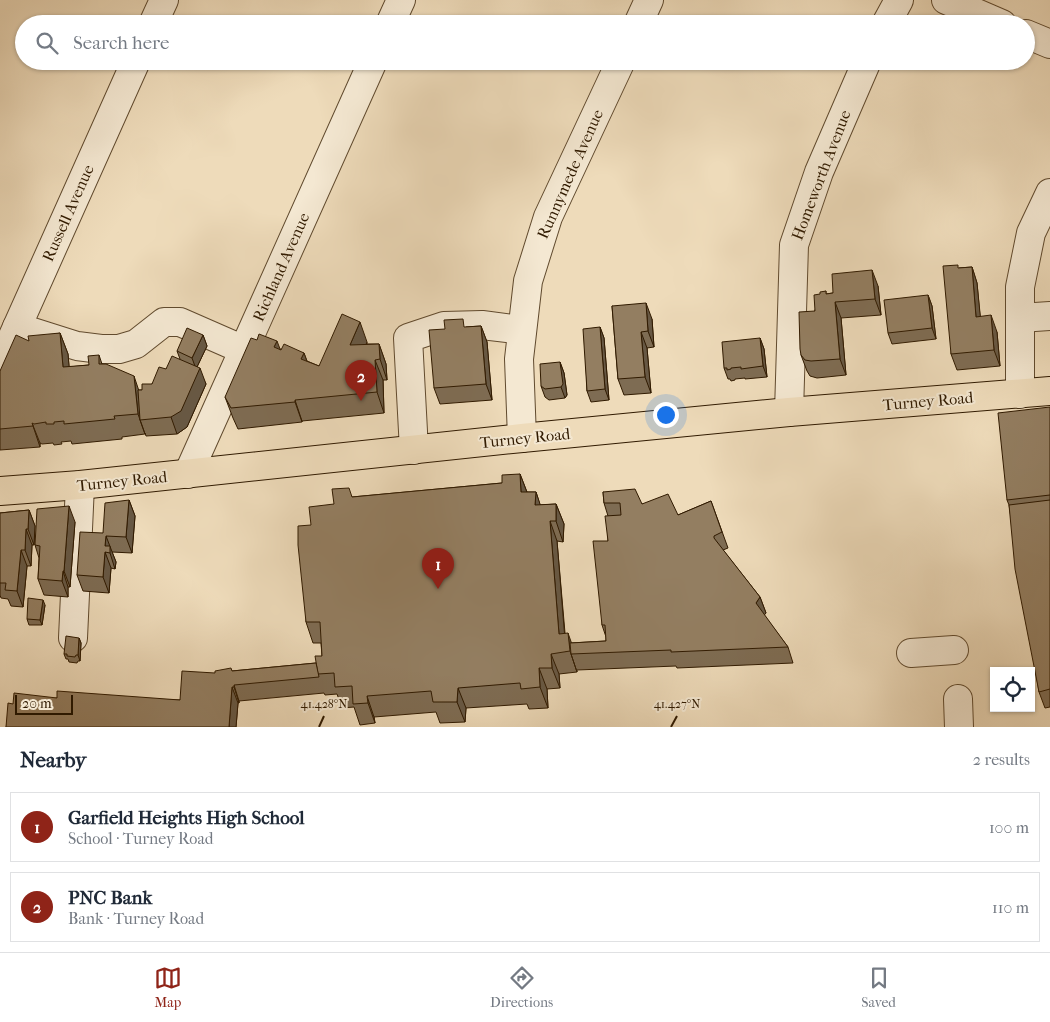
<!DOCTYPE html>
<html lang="en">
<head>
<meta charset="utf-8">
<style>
	body { margin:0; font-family:"IM FELL French Canon",serif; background:#f2f2f3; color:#1f2937 }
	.controls { position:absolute; right:15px; bottom:15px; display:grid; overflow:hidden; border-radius:0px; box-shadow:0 1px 4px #0004 }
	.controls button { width:45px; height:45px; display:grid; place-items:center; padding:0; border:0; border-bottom:1px solid #e0e1e3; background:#fff; color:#1f2937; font:25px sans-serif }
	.scale { position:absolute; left:15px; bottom:12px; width:58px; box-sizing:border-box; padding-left:5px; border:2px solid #301a00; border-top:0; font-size:14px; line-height:18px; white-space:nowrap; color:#301a00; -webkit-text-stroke:4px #f4e8d2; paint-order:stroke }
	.you { position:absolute; left:665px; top:414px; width:18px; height:18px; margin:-12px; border:4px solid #fff; border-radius:50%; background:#1a73e8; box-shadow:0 0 0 8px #1a73e833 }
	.badge { display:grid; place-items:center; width:32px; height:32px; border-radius:50%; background:#8f2418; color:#fff; font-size:16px; font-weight:700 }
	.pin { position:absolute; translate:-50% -41px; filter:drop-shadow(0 1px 2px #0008) }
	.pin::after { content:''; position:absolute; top:26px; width:18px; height:15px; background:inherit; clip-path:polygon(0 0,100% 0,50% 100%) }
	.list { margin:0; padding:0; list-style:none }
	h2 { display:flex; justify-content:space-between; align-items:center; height:65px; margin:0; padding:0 20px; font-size:21px }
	h2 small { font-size:16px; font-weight:400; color:#747a83 }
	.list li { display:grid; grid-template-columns:32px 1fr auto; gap:15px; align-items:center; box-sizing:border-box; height:70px; margin:0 10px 10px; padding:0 10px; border:1px solid #e0e1e3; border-radius:0px }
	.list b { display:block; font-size:19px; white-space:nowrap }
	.list p { margin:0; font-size:16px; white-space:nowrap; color:#747a83 }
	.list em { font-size:16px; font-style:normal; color:#747a83 }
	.icon { flex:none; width:28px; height:28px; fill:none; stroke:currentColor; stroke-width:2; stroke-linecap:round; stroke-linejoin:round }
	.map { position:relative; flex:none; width:1050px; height:727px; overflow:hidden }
	.search { position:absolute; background:#fff; box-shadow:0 1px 4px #0004; left:15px; right:15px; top:15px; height:55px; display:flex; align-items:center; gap:12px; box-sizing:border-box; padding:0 18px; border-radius:28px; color:#747a83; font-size:19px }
	.sheet { height:225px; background:#fff }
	nav { display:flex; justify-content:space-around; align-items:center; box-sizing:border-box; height:70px; border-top:1px solid #e0e1e3; background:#fff; font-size:14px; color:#747a83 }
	nav a { display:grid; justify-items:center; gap:2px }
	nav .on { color:#8f2418 }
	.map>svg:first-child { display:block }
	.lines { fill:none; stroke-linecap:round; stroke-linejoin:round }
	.minor-casing { stroke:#604a2e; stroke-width:30 }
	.major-casing { stroke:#301a00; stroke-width:30 }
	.minor { stroke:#f4e8d2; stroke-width:28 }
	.major { stroke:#eedbba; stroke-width:28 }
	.wall { fill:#7e6c53; stroke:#301a00 }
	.shaded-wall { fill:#675844; stroke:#301a00 }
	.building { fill:#937e61; stroke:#301a00 }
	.ticks { fill:none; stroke:#301a00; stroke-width:2 }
	.labels { text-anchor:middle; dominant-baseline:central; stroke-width:4; stroke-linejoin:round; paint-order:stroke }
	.street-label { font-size:16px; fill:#301a00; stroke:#f4e8d2 }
	.ticks-label { font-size:12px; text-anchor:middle; fill:#301a00; stroke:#f4e8d2; stroke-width:4; stroke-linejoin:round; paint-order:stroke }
</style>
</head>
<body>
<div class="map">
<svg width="1050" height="727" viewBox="0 0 1050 727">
	<rect width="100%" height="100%" fill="#eedbba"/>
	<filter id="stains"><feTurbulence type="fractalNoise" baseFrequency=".004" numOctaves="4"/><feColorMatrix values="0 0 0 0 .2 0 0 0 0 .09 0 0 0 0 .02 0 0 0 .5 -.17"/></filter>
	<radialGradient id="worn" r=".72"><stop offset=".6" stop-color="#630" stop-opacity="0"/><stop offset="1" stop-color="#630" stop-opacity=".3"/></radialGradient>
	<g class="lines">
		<defs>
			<g id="minor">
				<polyline points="946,0 1002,24"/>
				<polyline points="153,24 164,0"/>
				<polyline points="390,24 401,0"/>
				<polyline points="638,24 649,0"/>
				<polyline points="886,24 899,0"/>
				<polyline points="1026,34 1050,44"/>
				<polyline points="1020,318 1050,316"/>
				<polyline points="17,327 77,346 101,349 119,349 136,344 164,322 180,322 244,350"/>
				<polyline points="0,365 136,61"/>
				<polyline points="1020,394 1020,287 1031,233 1050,193"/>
				<polyline points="789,412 794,245 819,172 867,61"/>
				<polyline points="522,438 519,359 528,281 548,217 621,61"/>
				<polyline points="414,450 408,338 444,326 482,325 522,330"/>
				<polyline points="188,474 373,61"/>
				<polyline points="73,638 80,485"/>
				<polyline points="911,653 954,650"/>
				<polyline points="958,699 959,727"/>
			</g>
			<polyline id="major" points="0,491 80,485 522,438 789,412 1050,391"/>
		</defs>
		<use href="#minor" class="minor-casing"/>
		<use href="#major" class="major-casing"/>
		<use href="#minor" class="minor"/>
		<use href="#major" class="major"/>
	</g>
	<g class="wall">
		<polygon points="972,267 977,283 980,316 997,332 1000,366 957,370 951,354 959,268"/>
		<polygon points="878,286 881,315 841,318 846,375 817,378 810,376 807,371 801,355 820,294 826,291 826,294"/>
		<polygon points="928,295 932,306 936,339 892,344 888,333"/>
		<polygon points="612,306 652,319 654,347 647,348 651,393 624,395 618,379"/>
		<polygon points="481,326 487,342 492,400 440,404 434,388 466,327"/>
		<polygon points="600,327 604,338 609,400 591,402 587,391 586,361"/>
		<polygon points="60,333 68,354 69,367 89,365 99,355 102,364 139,390 142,390 152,384 166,369 180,359 177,351 203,335 207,346 197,367 206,384 187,427 177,434 146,436 145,433 145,434 122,437 122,439 72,444 71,441 61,442 62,444 54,445 53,443 42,444 40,443 40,447 0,450 0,371 29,341"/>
		<polygon points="760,338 764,349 767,377 745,379 745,378 735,379 735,380 731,381 730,379 728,379 724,368"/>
		<polygon points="367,342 367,344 379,344 386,364 387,380 383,380 384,413 302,421 302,422 238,429 233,418 225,397 280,349 304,353 307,361 319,366"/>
		<polygon points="560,362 564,373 567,395 565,398 549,400 545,397 541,386"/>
		<polygon points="1050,407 1050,707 1045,708 1039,692 1009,505 1007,500"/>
		<polygon points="520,474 527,492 536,492 540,505 556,504 564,524 563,542 557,541 565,633 571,643 606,641 606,637 602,625 608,541 608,516 604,503 603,492 678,515 711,501 728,548 723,550 760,597 766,613 764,615 788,647 793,663 677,668 676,666 577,670 577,672 559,674 560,688 547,689 548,708 529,709 527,704 466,708 465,722 440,723 436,712 374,717 375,723 360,725 354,707 342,708 337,694 325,695 324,693 239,701 239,703 238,703 236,727 6,727 13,704 57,698 180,700 215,673 232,671 316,663 322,656 321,643 313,643 306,622 311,525 334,504 352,497 502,483"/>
		<polygon points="129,500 135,516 132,553 112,552 116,562 115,569 111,568 109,593 83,591 77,575 103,533"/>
		<polygon points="29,510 35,526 34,545 32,545 31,566 27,566 23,607 11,606 8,599 1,598 0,595 0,513"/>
		<polygon points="75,522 70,587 68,587 68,597 44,595 38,579 39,558 35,545"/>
		<polygon points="45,605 42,625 29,625 27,619"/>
		<polygon points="79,638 81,643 80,661 78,661 77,663 69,662 68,659 66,659 64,654"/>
	</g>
	<g class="shaded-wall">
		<polygon points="972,267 977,283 982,333 976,317"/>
		<polygon points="872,270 878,286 881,315 875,299"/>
		<polygon points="928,295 932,306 936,339 932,328"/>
		<polygon points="835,302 841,318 846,375 840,359"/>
		<polygon points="646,303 652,319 654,347 648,331"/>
		<polygon points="991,315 997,332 1000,366 994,350"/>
		<polygon points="360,322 367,342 357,366 350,345"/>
		<polygon points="481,326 487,342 492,400 486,384"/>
		<polygon points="600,327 604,338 609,400 605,389"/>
		<polygon points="641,332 647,348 651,393 645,377"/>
		<polygon points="60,333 68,354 71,388 63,367"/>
		<polygon points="203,335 207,346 196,369 192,358"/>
		<polygon points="760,338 764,349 767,377 763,366"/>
		<polygon points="277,341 285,362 274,347"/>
		<polygon points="379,344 386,364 387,380 380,359"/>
		<polygon points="304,353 311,373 301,359"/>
		<polygon points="375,360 383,380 384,413 377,392"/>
		<polygon points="560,362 564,373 567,395 565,398 561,387"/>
		<polygon points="200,368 206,384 187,427 177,434 171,417"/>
		<polygon points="134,376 141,397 140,420 145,434 138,414"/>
		<polygon points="295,400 302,421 302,422 295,402"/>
		<polygon points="32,423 40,443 40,447"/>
		<polygon points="520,474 528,495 521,492"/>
		<polygon points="536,492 543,513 535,505"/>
		<polygon points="129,500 135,516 132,553 126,537"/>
		<polygon points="556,504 564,524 563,542 556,521"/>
		<polygon points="69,506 75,522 70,587 64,571"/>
		<polygon points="29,510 35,526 34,545 28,529"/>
		<polygon points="550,521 557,541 566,652 559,634"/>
		<polygon points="26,529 32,545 31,566 25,550"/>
		<polygon points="106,536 116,562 115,569 110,553 105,546"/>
		<polygon points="21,550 27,566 23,607 17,591"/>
		<polygon points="105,552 111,568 109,593 103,577"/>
		<polygon points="63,571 68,587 68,597 62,581"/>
		<polygon points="760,597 766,613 761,619 756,603"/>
		<polygon points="43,600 45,605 42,625 40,620"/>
		<polygon points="568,633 575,653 571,654 577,672 570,651"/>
		<polygon points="79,638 81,643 80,661 78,655"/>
		<polygon points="551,654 559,674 560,688 552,668"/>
		<polygon points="539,668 547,689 548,708 540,687"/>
		<polygon points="234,685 239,701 239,703 234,687"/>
		<polygon points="232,687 238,703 236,727 229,727"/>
		<polygon points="458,688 466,708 465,722 457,702"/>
		<polygon points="367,696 374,717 375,723 368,703"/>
	</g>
	<g class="building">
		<polygon points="958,265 958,268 972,267 976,317 991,315 994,350 951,354 943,266"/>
		<polygon points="872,270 875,299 835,302 840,359 811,361 805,360 801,355 800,349 799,312 815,311 814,295 820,294 820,292 826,291 826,294 833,293 832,274"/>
		<polygon points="928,295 932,328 888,333 884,300"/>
		<polygon points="646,303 648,331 641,332 645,377 618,379 612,306"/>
		<polygon points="342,314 360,322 350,345 379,344 380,359 375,360 377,392 295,400 295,402 231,408 225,397 251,338 257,340 259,334 277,341 274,347 281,350 284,344 304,353 301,359 319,366"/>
		<polygon points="463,319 464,327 481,326 486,384 434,388 429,330 445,329 444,320"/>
		<polygon points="600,327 605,389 587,391 583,329"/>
		<polygon points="187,328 203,335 192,358 177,351"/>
		<polygon points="60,333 63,367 89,365 88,356 99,355 99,364 106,364 134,376 138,414 114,416 115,419 64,424 64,421 54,422 54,424 46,424 46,422 34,424 32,423 33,426 0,429 0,371 16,335 29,341 28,336"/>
		<polygon points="760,338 763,366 741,369 741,367 731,368 731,369 727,370 727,368 724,368 722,342"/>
		<polygon points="172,356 200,368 181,411 171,417 140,420 138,390 142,390 142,384 152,384 159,367 166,369"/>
		<polygon points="560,362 563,384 561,387 545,389 541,386 540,364"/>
		<polygon points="1050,407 1050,495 1007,500 998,413"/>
		<polygon points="520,474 521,492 536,492 535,505 556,504 556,521 550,521 559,634 568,633 570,651 551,654 552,668 539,668 540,687 521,689 520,683 458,688 457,702 433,702 431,691 367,696 368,703 353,704 352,686 335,687 334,673 318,674 315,656 322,656 320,622 306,622 298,545 298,526 311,525 309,507 334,504 332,489 349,488 352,497 502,483 502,475"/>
		<polygon points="635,489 642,504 668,494 678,515 711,501 722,532 714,536 714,538 760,597 756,603 788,647 671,652 671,650 571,654 570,643 606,641 605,625 602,625 593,541 608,541 605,516 621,515 620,503 604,503 603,492"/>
		<polygon points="129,500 126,537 106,536 105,546 110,546 110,553 105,552 103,577 77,575 80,532 103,533 105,503"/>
		<polygon points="1050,500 1050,689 1039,692 1015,569 1009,505"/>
		<polygon points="69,506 64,571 63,571 62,581 38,579 40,546 35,545 37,509"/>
		<polygon points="29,510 28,529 26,529 25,550 21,550 17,591 5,590 6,583 0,583 0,513"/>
		<polygon points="28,598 43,600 40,620 27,619"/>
		<polygon points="66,636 79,638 78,655 76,655 75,657 67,656 67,654 64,654"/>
		<polygon points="316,663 319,677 234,685 234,687 232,687 229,727 6,727 8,703 13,704 14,693 57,698 57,691 180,700 182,671 215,673 215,671 231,668 232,671"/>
	</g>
	<path class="ticks" d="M319,727L324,716M671,727L677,716"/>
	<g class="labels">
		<g class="street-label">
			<text transform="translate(570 174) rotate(-66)">Runnymede Avenue</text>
			<text transform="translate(821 175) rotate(-69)">Homeworth Avenue</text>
			<text transform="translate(68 213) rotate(-66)">Russell Avenue</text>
			<text transform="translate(281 267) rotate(-66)">Richland Avenue</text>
			<text transform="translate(928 401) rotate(-5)">Turney Road</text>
			<text transform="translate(525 438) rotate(-6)">Turney Road</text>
			<text transform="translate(122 481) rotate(-6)">Turney Road</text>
		</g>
	</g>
	<g class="ticks-label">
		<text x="324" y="708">41.428°N</text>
		<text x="677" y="708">41.427°N</text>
	</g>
	<rect width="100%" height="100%" filter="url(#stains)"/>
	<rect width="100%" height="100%" fill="url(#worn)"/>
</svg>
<div class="controls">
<button><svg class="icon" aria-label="locate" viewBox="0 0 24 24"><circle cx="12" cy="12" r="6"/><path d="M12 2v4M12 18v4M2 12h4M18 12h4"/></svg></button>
</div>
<div class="scale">20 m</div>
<div class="you"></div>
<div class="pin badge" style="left:438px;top:589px">1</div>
<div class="pin badge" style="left:361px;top:401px">2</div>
<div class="search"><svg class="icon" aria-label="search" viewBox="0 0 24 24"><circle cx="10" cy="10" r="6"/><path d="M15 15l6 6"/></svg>Search here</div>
</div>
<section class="sheet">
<h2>Nearby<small>2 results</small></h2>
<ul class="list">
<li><span class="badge">1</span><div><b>Garfield Heights High School</b><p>School · Turney Road</p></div><em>100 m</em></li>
<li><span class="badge">2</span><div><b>PNC Bank</b><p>Bank · Turney Road</p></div><em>110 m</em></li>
</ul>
</section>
<nav>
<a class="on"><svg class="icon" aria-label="map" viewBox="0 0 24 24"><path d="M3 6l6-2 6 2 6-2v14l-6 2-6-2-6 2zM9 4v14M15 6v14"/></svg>Map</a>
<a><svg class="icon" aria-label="directions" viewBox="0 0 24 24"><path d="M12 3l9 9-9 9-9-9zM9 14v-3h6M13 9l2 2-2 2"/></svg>Directions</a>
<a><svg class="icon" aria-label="saved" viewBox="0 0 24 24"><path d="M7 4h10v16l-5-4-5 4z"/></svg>Saved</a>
</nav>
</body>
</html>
